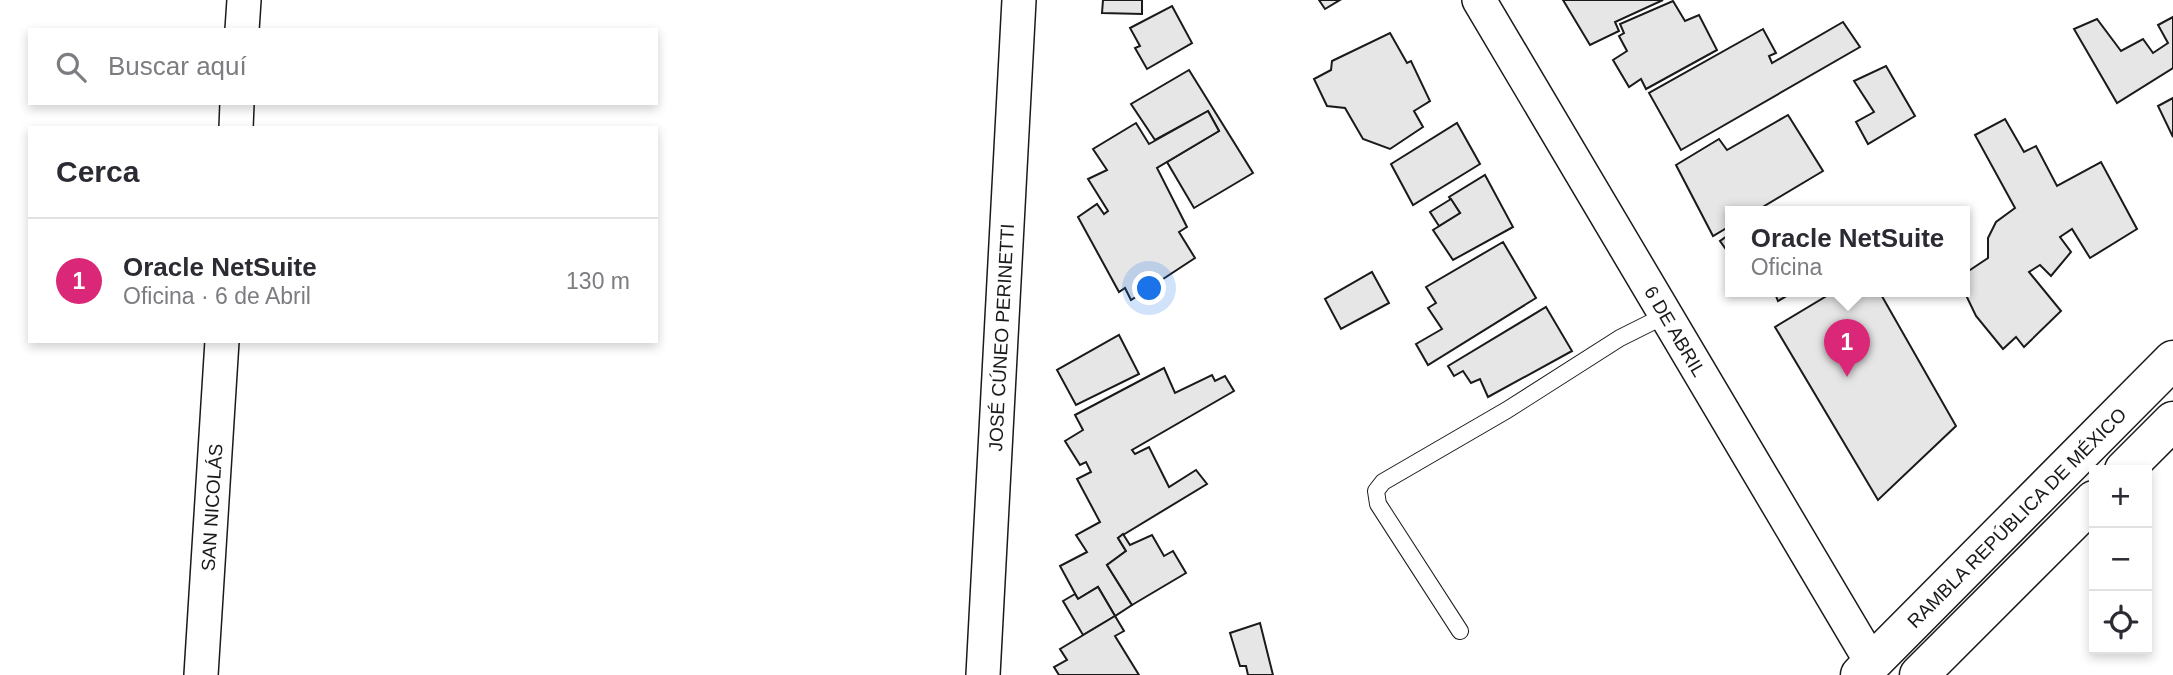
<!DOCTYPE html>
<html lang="es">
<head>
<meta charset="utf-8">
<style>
	body { margin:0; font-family:Arial,sans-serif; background:#f7f7f7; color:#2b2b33 }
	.controls { position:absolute; right:21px; bottom:21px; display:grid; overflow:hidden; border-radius:0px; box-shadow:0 4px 10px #0003 }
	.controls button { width:63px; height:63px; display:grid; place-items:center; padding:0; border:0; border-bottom:2px solid #e1e1e2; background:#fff; color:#2b2b33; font:35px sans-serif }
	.you { position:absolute; left:1150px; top:289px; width:24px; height:24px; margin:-18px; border:5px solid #fff; border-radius:50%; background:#1a73e8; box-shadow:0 0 0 10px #1a73e833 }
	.badge { display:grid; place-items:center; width:46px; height:46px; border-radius:50%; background:#db2777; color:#fff; font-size:23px; font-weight:700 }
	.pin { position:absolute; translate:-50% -58px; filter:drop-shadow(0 2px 4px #0008) }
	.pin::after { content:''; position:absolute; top:37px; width:24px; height:21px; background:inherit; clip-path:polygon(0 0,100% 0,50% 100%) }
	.popup { position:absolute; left:1725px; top:206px; width:245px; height:91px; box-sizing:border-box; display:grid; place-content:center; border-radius:0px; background:#fff; filter:drop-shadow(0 2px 5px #0005); font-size:23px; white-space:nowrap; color:#7c7c81 }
	.popup b { font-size:26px; color:#2b2b33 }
	.popup::after { content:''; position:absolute; left:50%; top:100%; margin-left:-14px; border:14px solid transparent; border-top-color:#fff }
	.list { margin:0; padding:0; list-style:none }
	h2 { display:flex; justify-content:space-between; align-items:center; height:91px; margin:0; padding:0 28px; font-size:30px }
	h2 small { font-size:23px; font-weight:400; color:#7c7c81 }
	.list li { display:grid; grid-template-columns:46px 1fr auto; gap:21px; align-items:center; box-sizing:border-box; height:126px; padding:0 28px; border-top:2px solid #e1e1e2 }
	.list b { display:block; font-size:26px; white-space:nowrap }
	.list p { margin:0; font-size:23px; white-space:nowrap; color:#7c7c81 }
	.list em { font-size:23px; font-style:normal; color:#7c7c81 }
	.icon { flex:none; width:38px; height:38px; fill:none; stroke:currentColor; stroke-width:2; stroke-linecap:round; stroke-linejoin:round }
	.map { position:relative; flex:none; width:2173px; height:675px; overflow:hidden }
	.search { position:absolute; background:#fff; box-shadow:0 4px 10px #0003; left:28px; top:28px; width:630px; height:77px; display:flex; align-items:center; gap:18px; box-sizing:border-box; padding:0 24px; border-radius:0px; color:#7c7c81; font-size:26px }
	.panel { position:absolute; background:#fff; box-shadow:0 4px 10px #0003; left:28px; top:126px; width:630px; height:217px; border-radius:0px }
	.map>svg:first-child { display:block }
	.building { fill:#e6e6e6; stroke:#1a1a1a; stroke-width:2 }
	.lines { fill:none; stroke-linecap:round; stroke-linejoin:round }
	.lane-casing { stroke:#1a1a1a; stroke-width:18 }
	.street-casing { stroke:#1a1a1a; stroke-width:36 }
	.primary-casing { stroke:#1a1a1a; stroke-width:41 }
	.lane { stroke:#fff; stroke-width:16 }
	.street { stroke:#fff; stroke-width:33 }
	.primary { stroke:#fff; stroke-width:38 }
	.labels { text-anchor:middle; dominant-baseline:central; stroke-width:5; stroke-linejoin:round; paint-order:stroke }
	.street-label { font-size:19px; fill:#1a1a1a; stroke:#fff }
</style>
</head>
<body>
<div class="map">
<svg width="2173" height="675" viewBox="0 0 2173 675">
	<rect width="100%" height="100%" fill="#fff"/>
	<g class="building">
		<polygon points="1103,0 1142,0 1142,14 1102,13"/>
		<polygon points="1319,0 1340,0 1325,9"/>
		<polygon points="1563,0 1663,0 1615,22 1619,31 1590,45"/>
		<polygon points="1673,1 1685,21 1699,15 1717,50 1646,89 1641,79 1629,87 1613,60 1627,51 1619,36 1624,33 1620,24"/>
		<polygon points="1172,6 1192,43 1147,69 1135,48 1140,46 1130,28"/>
		<polygon points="2173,17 2173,68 2117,103 2074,29 2097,19 2121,51 2143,39 2153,53 2168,43 2158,25"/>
		<polygon points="1843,22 1860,47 1681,150 1649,93 1763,29 1776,53 1769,56 1772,63"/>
		<polygon points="1390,33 1407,63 1411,61 1430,101 1414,111 1423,127 1390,149 1363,139 1345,108 1327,106 1314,79 1331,70 1332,61"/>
		<polygon points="1886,66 1915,116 1868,144 1856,122 1874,112 1854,81"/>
		<polygon points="1189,70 1253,173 1194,208 1167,162 1219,131 1208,111 1155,140 1131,104"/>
		<polygon points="2173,98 2173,137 2158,106"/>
		<polygon points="1208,111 1219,131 1157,168 1187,227 1179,232 1195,258 1131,300 1125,288 1119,292 1078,217 1097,204 1104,214 1108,211 1088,179 1107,170 1093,149 1136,123 1149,144"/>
		<polygon points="1788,115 1823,171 1756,211 1730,211 1730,226 1713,236 1676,165 1719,139 1727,150"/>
		<polygon points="2005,119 2024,152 2036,146 2057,186 2101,162 2137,229 2090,258 2072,229 2060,237 2071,252 2051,276 2040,265 2029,272 2061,311 2024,347 2016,337 2003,349 1976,316 1964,291 1964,274 1988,258 1988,238 1996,222 2015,208 1975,135"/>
		<polygon points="1457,123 1480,164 1413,205 1391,164"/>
		<polygon points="1485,175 1513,227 1453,260 1433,230 1460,213 1449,197"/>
		<polygon points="1451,199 1460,213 1439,226 1430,212"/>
		<polygon points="1730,234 1730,255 1720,241"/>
		<polygon points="1503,242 1536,298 1428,365 1416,344 1442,329 1428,308 1436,303 1426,287"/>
		<polygon points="1372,272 1389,303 1341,329 1325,299"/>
		<polygon points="1774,291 1795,291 1778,301"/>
		<polygon points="1835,291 1879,291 1956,426 1878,500 1775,327"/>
		<polygon points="1546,307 1572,351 1488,397 1480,379 1471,383 1463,371 1454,376 1448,366"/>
		<polygon points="1119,335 1139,374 1076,405 1057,370"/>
		<polygon points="1164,368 1175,393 1212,375 1215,381 1225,376 1234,391 1132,450 1135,454 1149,447 1169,487 1196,470 1207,484 1118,538 1126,551 1107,565 1132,605 1115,616 1098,587 1078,599 1060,566 1087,552 1076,535 1100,522 1077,479 1091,472 1086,462 1080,465 1065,441 1083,430 1075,415"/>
		<polygon points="1123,534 1130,545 1152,535 1164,556 1173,551 1186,573 1132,605 1107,565 1126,551 1118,538"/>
		<polygon points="1098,587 1115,616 1083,635 1063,601 1075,594 1078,599"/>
		<polygon points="1115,616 1124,631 1115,636 1139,675 1059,675 1054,667 1067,660 1060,649"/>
		<polygon points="1260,623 1273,675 1248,675 1246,666 1240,666 1230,633"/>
	</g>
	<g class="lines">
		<defs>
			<polyline id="lane" points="1460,631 1378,504 1376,491 1383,482 1507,410 1620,338 1666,315"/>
			<g id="street">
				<path id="s1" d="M1479,0L1872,663"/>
				<polyline points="242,30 244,0"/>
				<polyline points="236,128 237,103"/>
				<path id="s2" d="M201,675L222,341"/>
				<path id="s3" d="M983,675L1019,0"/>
			</g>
			<g id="primary">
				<polyline points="2124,470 2173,421"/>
				<path id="s4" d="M1860,675L2173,360"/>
				<polyline points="1919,675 2094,500"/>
			</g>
		</defs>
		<use href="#lane" class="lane-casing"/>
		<use href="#street" class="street-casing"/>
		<use href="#primary" class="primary-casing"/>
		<use href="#lane" class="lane"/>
		<use href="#street" class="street"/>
		<use href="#primary" class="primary"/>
	</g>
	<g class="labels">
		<g class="street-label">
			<text stroke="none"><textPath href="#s1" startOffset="385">6 DE ABRIL</textPath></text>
			<text stroke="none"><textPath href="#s3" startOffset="338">JOSÉ CÚNEO PERINETTI</textPath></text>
			<text stroke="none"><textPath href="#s2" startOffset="168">SAN NICOLÁS</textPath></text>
			<text stroke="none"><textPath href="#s4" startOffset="222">RAMBLA REPÚBLICA DE MÉXICO</textPath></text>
		</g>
	</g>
</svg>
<div class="controls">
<button>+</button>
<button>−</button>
<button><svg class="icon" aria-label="locate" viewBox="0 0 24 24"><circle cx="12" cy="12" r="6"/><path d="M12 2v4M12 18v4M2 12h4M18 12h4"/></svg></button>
</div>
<div class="you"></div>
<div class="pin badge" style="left:1847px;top:377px">1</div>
<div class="popup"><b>Oracle NetSuite</b>Oficina</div>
<div class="search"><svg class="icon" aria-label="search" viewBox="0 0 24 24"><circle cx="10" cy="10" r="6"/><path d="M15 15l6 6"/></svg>Buscar aquí</div>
<section class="panel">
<h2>Cerca<small></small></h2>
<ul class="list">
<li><span class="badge">1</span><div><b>Oracle NetSuite</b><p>Oficina · 6 de Abril</p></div><em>130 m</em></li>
</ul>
</section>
</div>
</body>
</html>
